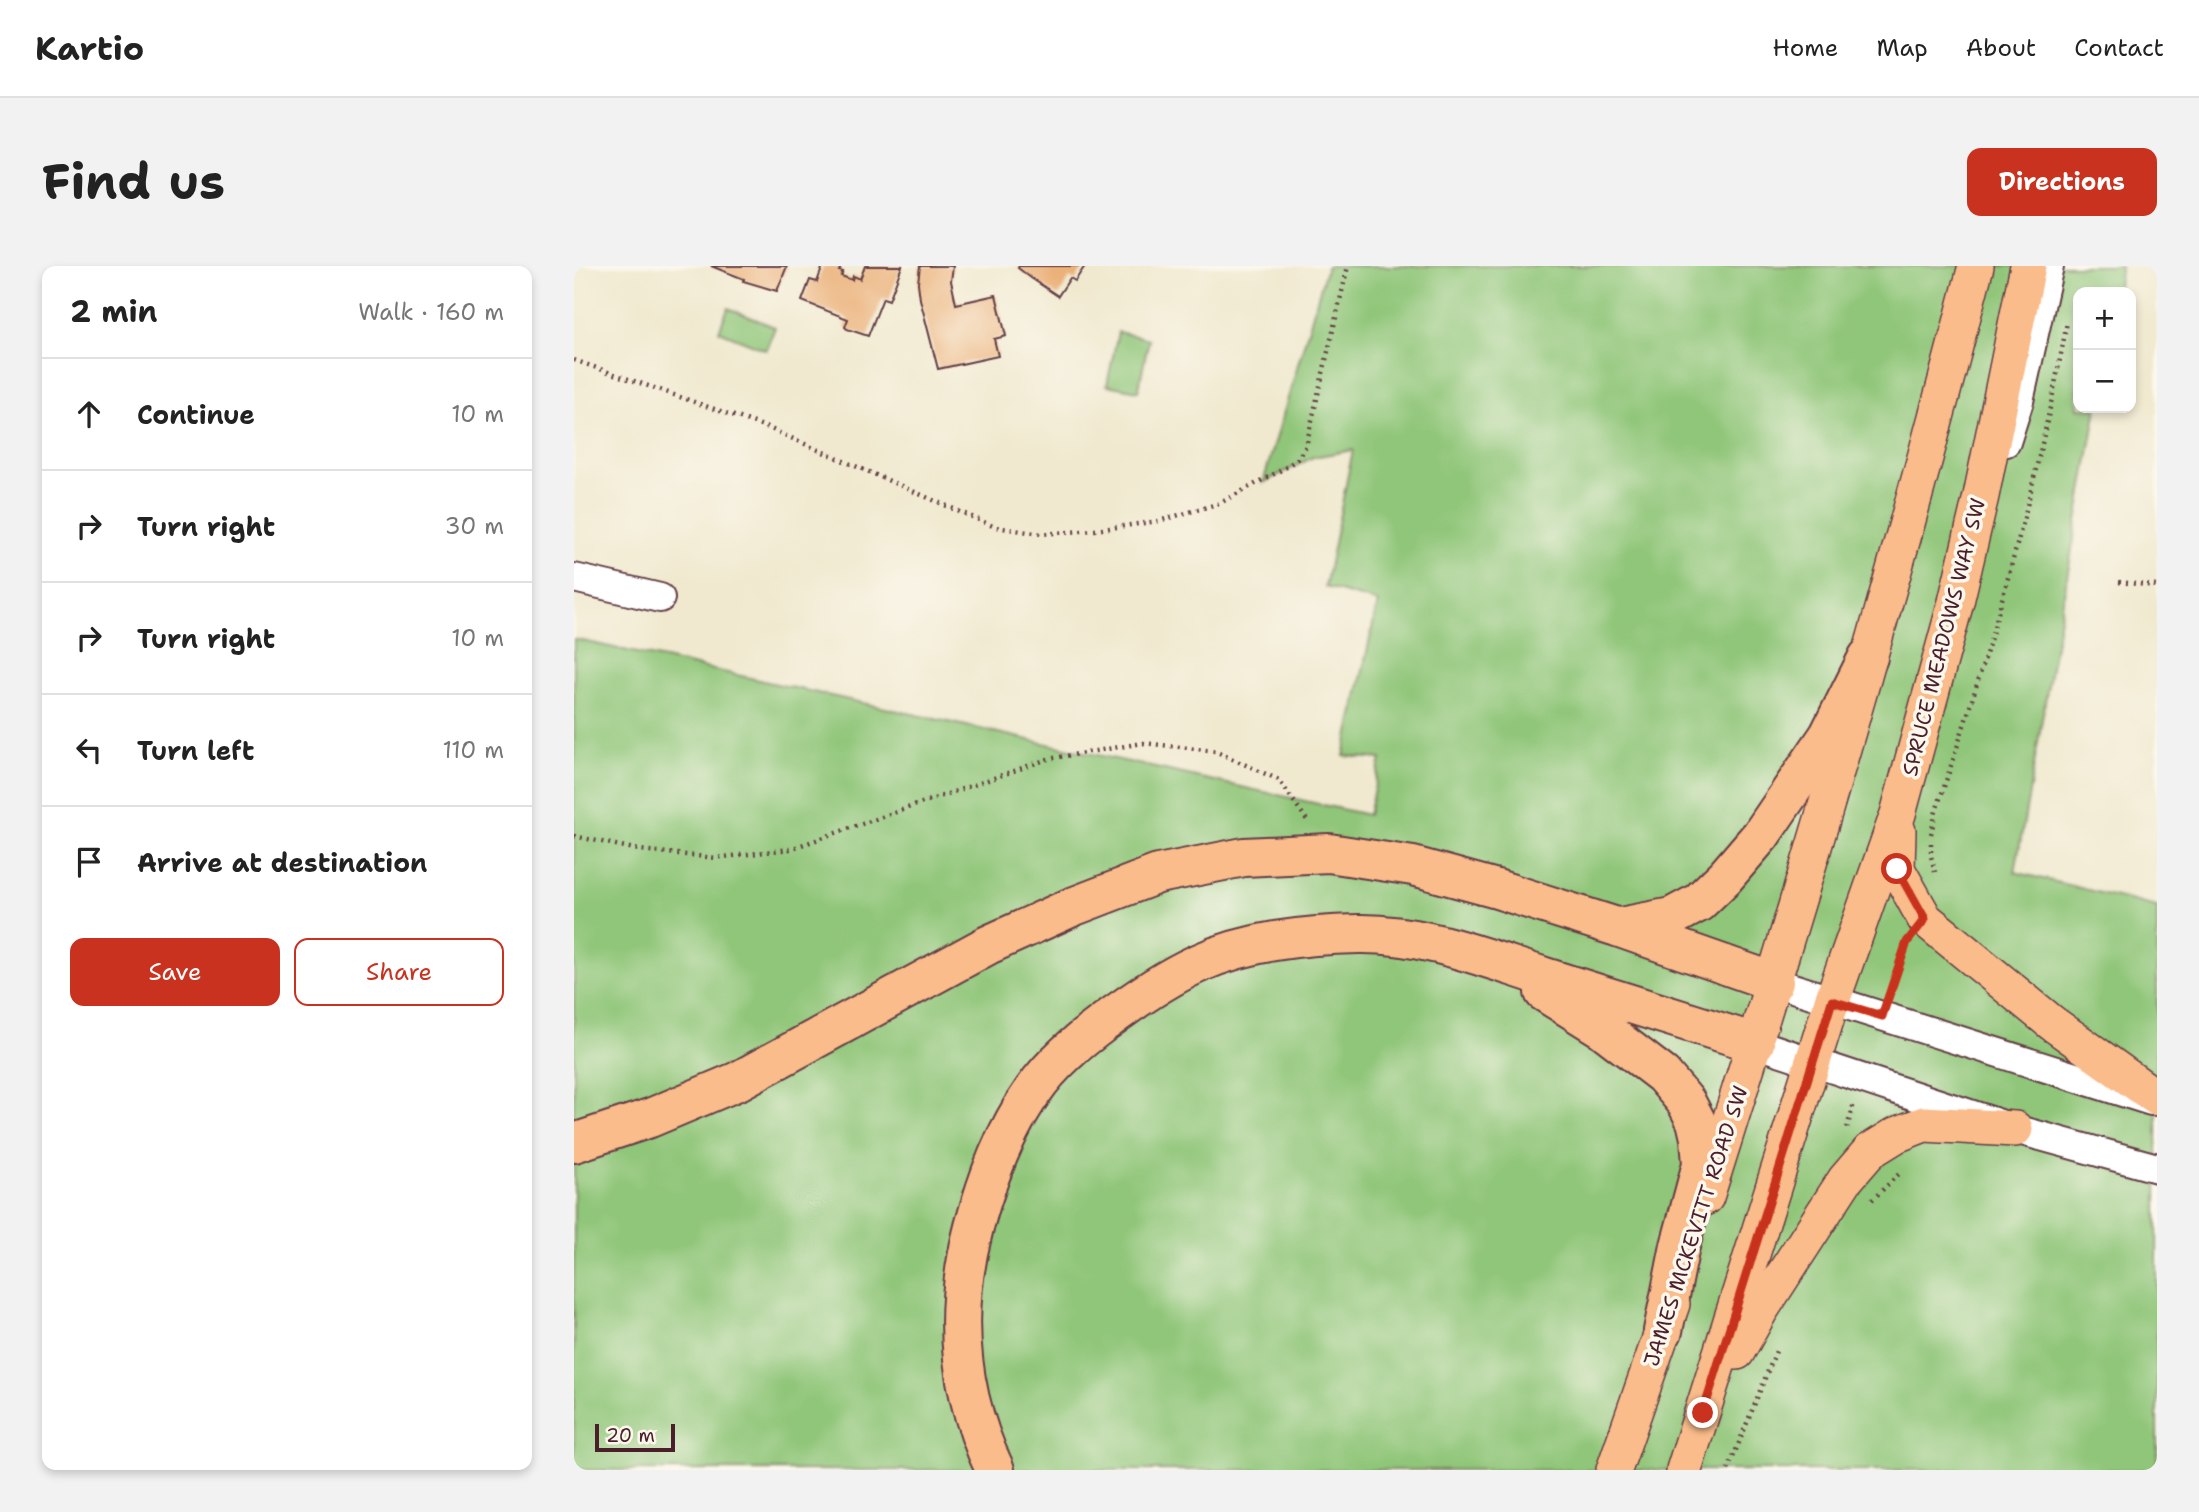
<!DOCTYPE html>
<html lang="en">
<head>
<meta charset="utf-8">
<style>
	body { margin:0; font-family:"Shantell Sans",sans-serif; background:#f2f2f2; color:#222 }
	.controls { position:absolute; right:21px; top:21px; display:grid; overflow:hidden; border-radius:14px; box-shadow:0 4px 10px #0003 }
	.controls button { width:63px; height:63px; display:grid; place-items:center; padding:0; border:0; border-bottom:2px solid #e0e0e0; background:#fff; color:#222; font:35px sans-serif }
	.scale { position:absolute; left:21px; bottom:18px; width:80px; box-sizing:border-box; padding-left:7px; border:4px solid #4a1f2b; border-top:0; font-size:19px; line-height:24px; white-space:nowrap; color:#4a1f2b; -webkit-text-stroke:5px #fbf7ec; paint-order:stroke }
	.stop { position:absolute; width:21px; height:21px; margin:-16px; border:5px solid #c8321e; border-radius:50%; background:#fff }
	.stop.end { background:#c8321e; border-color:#fff; box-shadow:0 2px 7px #0008 }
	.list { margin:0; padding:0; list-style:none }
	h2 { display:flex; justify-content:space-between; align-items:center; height:91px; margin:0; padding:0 28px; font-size:30px }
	h2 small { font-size:23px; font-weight:400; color:#767676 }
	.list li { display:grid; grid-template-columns:46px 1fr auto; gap:21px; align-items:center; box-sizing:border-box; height:112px; padding:0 28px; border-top:2px solid #e0e0e0 }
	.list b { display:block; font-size:26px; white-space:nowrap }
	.list em { font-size:23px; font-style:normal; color:#767676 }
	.actions { display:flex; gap:14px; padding:21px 28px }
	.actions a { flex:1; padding:16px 0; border:2px solid #c8321e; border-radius:14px; text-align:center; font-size:24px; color:#c8321e }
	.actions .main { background:#c8321e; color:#fff }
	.icon { flex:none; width:38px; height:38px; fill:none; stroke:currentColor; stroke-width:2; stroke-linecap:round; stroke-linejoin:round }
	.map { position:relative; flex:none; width:1583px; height:1204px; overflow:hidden; border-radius:14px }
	header { display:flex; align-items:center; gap:42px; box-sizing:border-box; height:98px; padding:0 35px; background:#fff; border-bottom:2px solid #e0e0e0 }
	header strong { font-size:33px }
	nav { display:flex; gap:38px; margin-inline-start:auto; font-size:24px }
	.intro { display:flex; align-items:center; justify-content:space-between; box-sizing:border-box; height:168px; padding:0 42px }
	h1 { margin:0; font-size:49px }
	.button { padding:18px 32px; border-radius:14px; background:#c8321e; color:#fff; font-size:24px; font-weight:700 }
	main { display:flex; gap:42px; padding:0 42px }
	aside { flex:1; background:#fff; border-radius:14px; box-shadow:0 4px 10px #0003 }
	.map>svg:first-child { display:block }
	.green { fill:#90c679; stroke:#6d7252; stroke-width:2 }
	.building { fill:#ebb179 }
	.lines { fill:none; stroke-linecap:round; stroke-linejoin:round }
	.minor-casing { stroke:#633d44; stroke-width:32 }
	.major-casing { stroke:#633d44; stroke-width:38 }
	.highway-casing { stroke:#633d44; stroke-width:42 }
	.path { stroke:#633d44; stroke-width:4.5; stroke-dasharray:2 5; stroke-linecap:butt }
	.minor { stroke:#fff; stroke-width:28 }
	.major { stroke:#fabc8b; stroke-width:35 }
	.highway { stroke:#fabc8b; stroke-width:38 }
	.route { stroke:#c8321e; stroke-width:9 }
	.labels { text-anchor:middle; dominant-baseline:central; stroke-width:7; stroke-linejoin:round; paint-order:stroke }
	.street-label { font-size:21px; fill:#4a1f2b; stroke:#fbf7ec }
</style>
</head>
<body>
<header>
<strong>Kartio</strong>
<nav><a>Home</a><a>Map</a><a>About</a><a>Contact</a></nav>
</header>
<div class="intro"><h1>Find us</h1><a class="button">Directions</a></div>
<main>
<aside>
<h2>2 min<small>Walk · 160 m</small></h2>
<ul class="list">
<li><svg class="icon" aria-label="ahead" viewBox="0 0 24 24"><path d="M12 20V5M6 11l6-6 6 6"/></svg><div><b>Continue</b></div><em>10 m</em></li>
<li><svg class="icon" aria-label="right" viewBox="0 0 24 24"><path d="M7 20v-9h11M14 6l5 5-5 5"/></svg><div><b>Turn right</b></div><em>30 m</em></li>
<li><svg class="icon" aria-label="right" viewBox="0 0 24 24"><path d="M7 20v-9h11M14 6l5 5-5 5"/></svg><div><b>Turn right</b></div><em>10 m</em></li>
<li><svg class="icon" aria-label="left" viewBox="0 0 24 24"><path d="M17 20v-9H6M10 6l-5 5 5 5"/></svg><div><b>Turn left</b></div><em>110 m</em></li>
<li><svg class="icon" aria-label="arrive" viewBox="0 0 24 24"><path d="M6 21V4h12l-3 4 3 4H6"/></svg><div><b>Arrive at destination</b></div></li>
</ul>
<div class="actions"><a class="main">Save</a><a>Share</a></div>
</aside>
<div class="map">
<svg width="1583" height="1204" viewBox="0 0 1583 1204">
	<rect width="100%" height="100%" fill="#fbf7ec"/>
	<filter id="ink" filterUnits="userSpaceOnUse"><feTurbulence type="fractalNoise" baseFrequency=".0143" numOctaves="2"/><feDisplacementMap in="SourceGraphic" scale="14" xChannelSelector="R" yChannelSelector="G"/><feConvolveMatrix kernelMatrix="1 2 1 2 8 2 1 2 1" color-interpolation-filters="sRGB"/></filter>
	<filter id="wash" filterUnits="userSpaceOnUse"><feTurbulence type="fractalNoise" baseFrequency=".00686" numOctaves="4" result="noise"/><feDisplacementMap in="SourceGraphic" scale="28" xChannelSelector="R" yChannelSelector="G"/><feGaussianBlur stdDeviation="1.57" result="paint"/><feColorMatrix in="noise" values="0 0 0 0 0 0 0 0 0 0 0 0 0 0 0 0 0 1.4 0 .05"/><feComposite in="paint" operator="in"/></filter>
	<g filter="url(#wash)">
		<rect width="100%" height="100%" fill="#f0e9cf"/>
		<g class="green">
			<polygon points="753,0 1547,0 1543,26 1504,26 1504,142 1523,142 1441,606 1583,641 1583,1204 0,1204 0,373 794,549 807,493 770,490 804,336 751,321 779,184 739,191 689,217"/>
			<polygon points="154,42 201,61 192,84 145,65"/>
			<polygon points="544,66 575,73 564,125 533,119"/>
		</g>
		<g id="blocks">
			<g class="building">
				<polygon points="137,0 213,0 203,25 169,15 170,13"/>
				<polygon points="249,0 267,1 265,5 269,6 267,10 278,14 279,10 286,13 291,0 328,0 315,34 309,32 294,70 273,63 271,61 274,53 228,35 236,14 243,16"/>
				<polygon points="346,0 379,0 377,15 382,38 422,29 432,70 420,73 424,90 364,103 346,33 344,17"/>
				<polygon points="445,0 511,0 501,15 496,12 484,30 457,12 444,2"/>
			</g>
		</g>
	</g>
	<g filter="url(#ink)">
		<use href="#blocks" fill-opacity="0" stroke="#633d44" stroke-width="2"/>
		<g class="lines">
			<defs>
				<g id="minor">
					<polyline points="1432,176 1445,135 1475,0"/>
					<polyline points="0,312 86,332"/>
					<polyline points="1200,716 1577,835"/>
					<polyline points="1181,777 1441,863 1583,902"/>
				</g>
				<g id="major">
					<polyline points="1324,565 1323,603 1351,653 1478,757 1583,832"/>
					<path d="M1132,931C1230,623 1321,313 1402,0"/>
					<polyline points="1163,1086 1186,1045 1271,914 1296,885 1322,869 1350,858 1441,863"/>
					<polyline points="1040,1204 1098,1038"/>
					<polyline points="1110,1204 1258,735 1324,548 1382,336 1407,230 1454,0"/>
				</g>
				<g id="highway">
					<polyline points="1046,661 1098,651 1124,637 1151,611 1187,569 1255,469 1294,391"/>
					<polyline points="970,726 1029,763 1089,809 1112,836 1122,855 1126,872 1128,898 1106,980 1089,1065"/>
					<polyline points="0,877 76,852 164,815 414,679 498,641 584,608 670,591 755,587 839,600 923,623 1043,661 1200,716"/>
					<path d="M421,1204C384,1126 378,1044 400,961C413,913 430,866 459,825C478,797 505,775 532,755C560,734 590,713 623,698C673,675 730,669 785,668C849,667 911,692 971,711C1041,733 1111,755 1181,777"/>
				</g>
			</defs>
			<use href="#minor" class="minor-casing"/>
			<use href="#major" class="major-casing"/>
			<use href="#highway" class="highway-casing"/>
			<g class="path">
				<polyline points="0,94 192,161 421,261 468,268 521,264 585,255 646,237 711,202 723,193 732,180 774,0"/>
				<polyline points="1545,316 1583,320"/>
				<path d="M1357,568L1362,545C1416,385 1463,222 1493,56"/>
				<polyline points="0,570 65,584 142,592 216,583 474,493 569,477 641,485 705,514 735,557"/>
				<polyline points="1357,577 1357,590 1361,606"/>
				<polyline points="1316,725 1333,678"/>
				<polyline points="1273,862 1280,837"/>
				<polyline points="1298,934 1325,908"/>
				<polyline points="1154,1204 1202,1085"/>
			</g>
			<use href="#minor" class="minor"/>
			<use href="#major" class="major"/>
			<use href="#highway" class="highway"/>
		</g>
	</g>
	<g class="lines" filter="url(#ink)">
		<polyline class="route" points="1129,1147 1258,735 1308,750 1333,676 1351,653 1323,603"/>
	</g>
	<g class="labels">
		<g class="street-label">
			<text transform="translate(1370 371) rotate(-76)">SPRUCE MEADOWS WAY SW</text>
			<text transform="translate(1122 960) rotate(-72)">JAMES MCKEVITT ROAD SW</text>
		</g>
	</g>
</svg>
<div class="controls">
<button>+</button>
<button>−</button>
</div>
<div class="scale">20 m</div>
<div class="stop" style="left:1323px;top:603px"></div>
<div class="stop end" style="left:1129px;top:1147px"></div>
</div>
</main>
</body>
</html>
